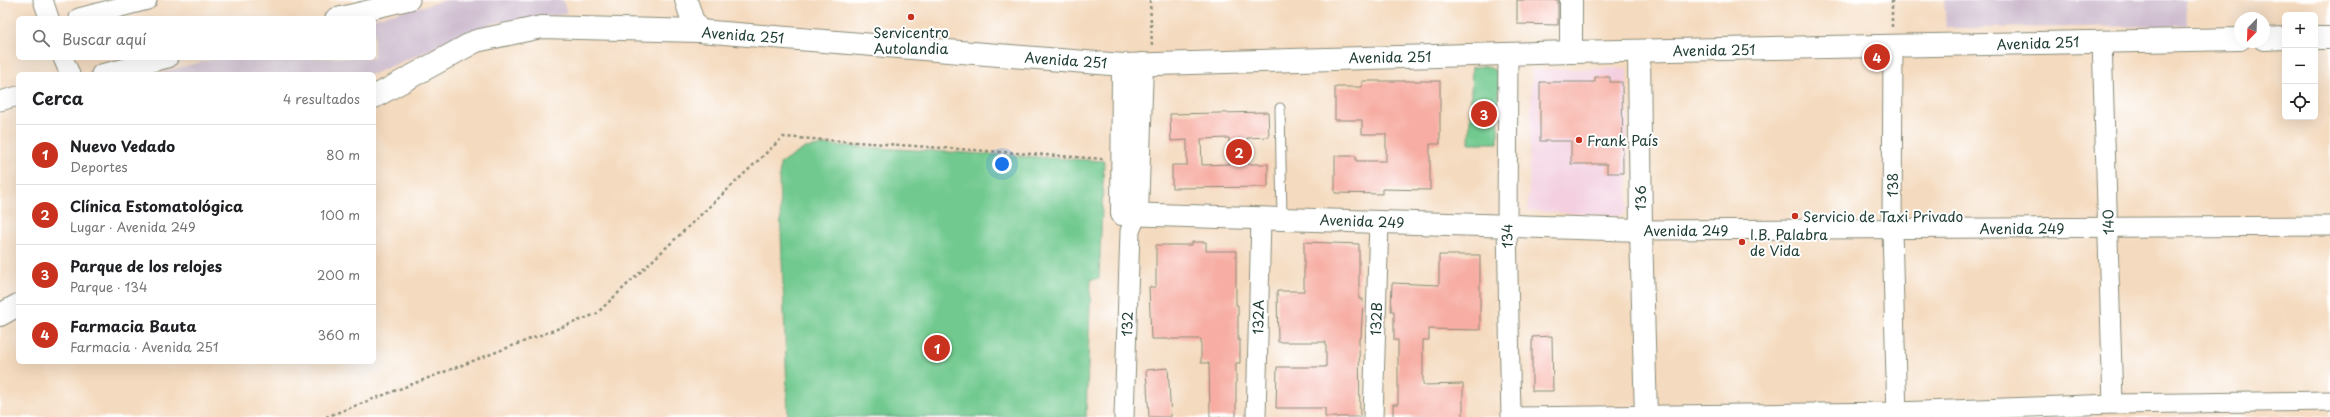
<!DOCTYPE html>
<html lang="es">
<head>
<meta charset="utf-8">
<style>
	body { margin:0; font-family:"Playpen Sans",sans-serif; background:#f2f2f2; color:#202124 }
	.controls { position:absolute; right:12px; top:12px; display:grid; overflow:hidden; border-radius:6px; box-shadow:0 4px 16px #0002 }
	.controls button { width:36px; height:36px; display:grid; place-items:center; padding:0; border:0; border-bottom:1px solid #e0e0e0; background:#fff; color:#202124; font:20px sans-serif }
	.compass { position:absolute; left:2234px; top:12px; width:36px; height:36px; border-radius:50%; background:#fff; box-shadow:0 4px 16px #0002; rotate:203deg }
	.you { position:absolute; left:1002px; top:164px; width:14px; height:14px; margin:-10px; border:3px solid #fff; border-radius:50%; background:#1a73e8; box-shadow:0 0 0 6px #1a73e833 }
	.badge { display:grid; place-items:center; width:26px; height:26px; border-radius:50%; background:#c8321e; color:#fff; font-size:13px; font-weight:700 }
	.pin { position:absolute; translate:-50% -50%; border:2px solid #fff; box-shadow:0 1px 4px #0006 }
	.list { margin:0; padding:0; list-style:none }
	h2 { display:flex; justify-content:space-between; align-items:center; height:52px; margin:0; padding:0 16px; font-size:17px }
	h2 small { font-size:13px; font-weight:400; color:#757577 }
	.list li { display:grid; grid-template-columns:26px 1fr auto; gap:12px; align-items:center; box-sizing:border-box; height:60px; padding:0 16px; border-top:1px solid #e0e0e0 }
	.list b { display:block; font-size:15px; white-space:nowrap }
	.list p { margin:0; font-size:13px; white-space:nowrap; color:#757577 }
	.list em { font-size:13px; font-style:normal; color:#757577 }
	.icon { flex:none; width:22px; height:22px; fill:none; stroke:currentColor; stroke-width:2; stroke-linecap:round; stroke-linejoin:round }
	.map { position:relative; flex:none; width:2330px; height:417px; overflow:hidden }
	.search { position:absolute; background:#fff; box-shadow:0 4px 16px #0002; left:16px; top:16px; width:360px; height:44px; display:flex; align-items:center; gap:10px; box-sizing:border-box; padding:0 14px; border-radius:6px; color:#757577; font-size:15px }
	.panel { position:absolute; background:#fff; box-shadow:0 4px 16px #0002; left:16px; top:72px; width:360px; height:292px; border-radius:6px }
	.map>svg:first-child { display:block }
	.built { fill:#f3cfe0 }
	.industrial { fill:#cfbdcf }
	.green { fill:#71c98f; stroke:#488362 }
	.building { fill:#f7ada3; fill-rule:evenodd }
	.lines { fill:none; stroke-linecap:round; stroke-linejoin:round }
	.lane-casing { stroke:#8a8c79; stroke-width:11 }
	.street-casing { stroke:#8a8c79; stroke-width:21 }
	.secondary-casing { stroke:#8a8c79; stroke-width:24 }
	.primary-casing { stroke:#8a8c79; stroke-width:24 }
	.path { stroke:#8a8c79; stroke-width:2.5; stroke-dasharray:3 3; stroke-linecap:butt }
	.lane { stroke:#fff; stroke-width:9 }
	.street { stroke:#fff; stroke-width:19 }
	.secondary { stroke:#fff; stroke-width:22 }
	.primary { stroke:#fff; stroke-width:22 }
	.poi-dot { fill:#c8321e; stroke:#fff; stroke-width:1.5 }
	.labels { text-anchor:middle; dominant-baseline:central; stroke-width:4; stroke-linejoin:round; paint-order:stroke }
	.poi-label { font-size:14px; fill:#1f3d34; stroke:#fff; text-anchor:start }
	.street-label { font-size:14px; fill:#1f3d34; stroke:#fff }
</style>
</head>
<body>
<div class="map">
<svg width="2330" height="417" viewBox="0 0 2330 417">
	<rect width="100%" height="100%" fill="#fff"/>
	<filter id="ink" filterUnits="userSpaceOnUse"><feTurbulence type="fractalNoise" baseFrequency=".025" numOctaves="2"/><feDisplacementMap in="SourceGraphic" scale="8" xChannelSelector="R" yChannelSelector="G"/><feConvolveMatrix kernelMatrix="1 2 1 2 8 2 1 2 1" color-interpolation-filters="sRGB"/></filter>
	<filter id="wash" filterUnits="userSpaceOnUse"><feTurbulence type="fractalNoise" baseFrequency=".012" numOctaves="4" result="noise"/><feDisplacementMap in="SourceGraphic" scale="16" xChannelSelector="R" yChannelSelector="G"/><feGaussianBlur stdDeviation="0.9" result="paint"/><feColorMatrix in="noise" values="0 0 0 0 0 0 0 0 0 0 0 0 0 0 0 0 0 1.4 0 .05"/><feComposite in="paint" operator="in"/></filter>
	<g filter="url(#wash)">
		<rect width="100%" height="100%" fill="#f4dabe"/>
		<polygon class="built" points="1627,68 1628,209 1622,216 1528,211 1532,70"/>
		<g class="industrial">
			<polygon points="448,0 563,0 567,14 493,23 373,74 156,74 217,58 374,58 374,18"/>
			<polygon points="1944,0 2186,0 2187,26 1946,28"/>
		</g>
		<g class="green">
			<polygon points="1486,66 1496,71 1499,85 1498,143 1469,143 1472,67"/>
			<polygon points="828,145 1104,161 1099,279 1091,279 1086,417 788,417 779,179 780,164 805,148"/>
		</g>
		<g id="blocks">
			<g class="building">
				<polygon points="1517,0 1558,0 1558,25 1517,24"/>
				<polygon points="1595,77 1610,77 1610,82 1622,82 1623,173 1607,173 1607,164 1571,164 1571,141 1540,141 1540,82 1595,82"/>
				<polygon points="1362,81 1440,81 1440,144 1430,144 1430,190 1382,189 1382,194 1335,193 1335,156 1356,156 1356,161 1386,161 1386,134 1362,134 1362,120 1335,120 1335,87 1362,87"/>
				<path d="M1268,112L1269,137L1247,138L1248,164H1268V187L1172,188V165H1187V140L1171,141L1170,114ZM1229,138L1230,164L1202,165L1201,139Z"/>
				<polygon points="1192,242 1206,242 1206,251 1236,251 1236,305 1238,305 1238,340 1240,340 1240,363 1236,363 1236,417 1210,417 1209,363 1201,363 1201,339 1151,339 1149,287 1156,287 1156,245 1192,245"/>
				<polygon points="1304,242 1359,244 1359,299 1363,299 1361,338 1359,338 1360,417 1325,417 1325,408 1276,408 1277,367 1326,367 1326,342 1278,342 1277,291 1304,291"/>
				<polygon points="1439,255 1480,255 1480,330 1429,329 1429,340 1423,340 1423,385 1463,384 1463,417 1393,417 1393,404 1398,404 1398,340 1394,340 1394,311 1391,311 1392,283 1439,285"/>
				<polygon points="1552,336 1553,391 1532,391 1532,337"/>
				<polygon points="1168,368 1171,417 1149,417 1146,370"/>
			</g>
		</g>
	</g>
	<g filter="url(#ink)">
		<use href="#blocks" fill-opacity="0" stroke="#8a8c79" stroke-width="1"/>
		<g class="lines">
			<defs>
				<polyline id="lane" points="1280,108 1282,219"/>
				<g id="street">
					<polyline points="43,0 49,18"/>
					<polyline points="79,18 147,0"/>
					<polyline points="335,18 410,0"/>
					<polyline points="2102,40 2113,404"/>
					<polyline points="1893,47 1892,229 1897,417"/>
					<polyline points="1508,55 1507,226 1511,417"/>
					<polyline points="63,58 70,74"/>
					<polyline points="101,74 168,58"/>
					<polyline points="0,101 18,96"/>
					<polyline points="1641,230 2330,226"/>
					<polyline points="1124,417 1130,231 1137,214"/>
					<polyline points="1256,417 1261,218"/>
					<polyline points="1373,417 1379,222"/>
					<polyline points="1512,417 1897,412 2113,404 2330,401"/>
				</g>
				<g id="secondary">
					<polyline points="686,0 692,19 699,31"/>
					<polyline points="1639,51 1641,230 1646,417"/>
					<polyline points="1571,52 1571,0"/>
					<polyline points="1123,65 1122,214 1641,230"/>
					<polyline points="1137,214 1142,64"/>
				</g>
				<g id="primary">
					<polyline points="2315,38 2330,38"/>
					<polyline points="2264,39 2285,38"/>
					<polyline points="374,97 476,41 541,27 699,31 1123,65 1571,52 2240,39"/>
					<polyline points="0,315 18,305"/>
				</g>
			</defs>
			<use href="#lane" class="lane-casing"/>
			<use href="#street" class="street-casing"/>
			<use href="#secondary" class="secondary-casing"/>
			<use href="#primary" class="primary-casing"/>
			<g class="path">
				<polyline points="1150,0 1152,46"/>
				<polyline points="1892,0 1892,27"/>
				<polyline points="326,417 596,314 783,137 1104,159"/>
			</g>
			<use href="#lane" class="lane"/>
			<use href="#street" class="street"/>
			<use href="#secondary" class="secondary"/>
			<use href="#primary" class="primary"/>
		</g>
	</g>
	<g class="poi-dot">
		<circle cx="911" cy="17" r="4"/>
		<circle cx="1579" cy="140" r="4"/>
		<circle cx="1795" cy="216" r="4"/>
		<circle cx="1742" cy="242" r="4"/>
	</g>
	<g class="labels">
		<g class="poi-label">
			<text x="911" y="32" text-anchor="middle">Servicentro<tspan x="911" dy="16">Autolandia</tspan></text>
			<text x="1587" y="140">Frank País</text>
			<text x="1803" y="216">Servicio de Taxi Privado</text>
			<text x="1750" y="234">I.B. Palabra<tspan x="1750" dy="16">de Vida</tspan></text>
		</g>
		<g class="street-label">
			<text transform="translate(743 35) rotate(4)">Avenida 251</text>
			<text transform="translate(2038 43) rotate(-2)">Avenida 251</text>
			<text transform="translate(1714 50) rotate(-1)">Avenida 251</text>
			<text transform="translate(1390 57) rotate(-1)">Avenida 251</text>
			<text transform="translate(1066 60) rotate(4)">Avenida 251</text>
			<text transform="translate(1892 185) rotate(-90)">138</text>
			<text transform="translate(1640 198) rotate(-90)">136</text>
			<text transform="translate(1362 221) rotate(2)">Avenida 249</text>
			<text transform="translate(2108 222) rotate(-92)">140</text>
			<text x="2022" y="228">Avenida 249</text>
			<text x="1686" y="230">Avenida 249</text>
			<text transform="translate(1507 236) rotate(-91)">134</text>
			<text transform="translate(1258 317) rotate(-89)">132A</text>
			<text transform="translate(1376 319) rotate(-88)">132B</text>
			<text transform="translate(1127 324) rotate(-88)">132</text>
		</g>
	</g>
</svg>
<div class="controls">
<button>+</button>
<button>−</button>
<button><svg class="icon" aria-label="locate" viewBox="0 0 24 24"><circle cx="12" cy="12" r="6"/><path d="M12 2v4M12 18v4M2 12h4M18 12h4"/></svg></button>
</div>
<svg class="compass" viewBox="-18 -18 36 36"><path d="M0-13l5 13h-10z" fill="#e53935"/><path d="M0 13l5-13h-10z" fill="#757577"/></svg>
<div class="you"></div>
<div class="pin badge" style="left:937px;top:348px">1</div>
<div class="pin badge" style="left:1239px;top:152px">2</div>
<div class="pin badge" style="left:1484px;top:114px">3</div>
<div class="pin badge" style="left:1877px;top:57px">4</div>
<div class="search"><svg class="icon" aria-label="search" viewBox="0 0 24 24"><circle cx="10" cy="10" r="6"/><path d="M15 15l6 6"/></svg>Buscar aquí</div>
<section class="panel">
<h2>Cerca<small>4 resultados</small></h2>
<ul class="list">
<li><span class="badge">1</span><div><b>Nuevo Vedado</b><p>Deportes</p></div><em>80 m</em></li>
<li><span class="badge">2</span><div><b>Clínica Estomatológica</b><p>Lugar · Avenida 249</p></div><em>100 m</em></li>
<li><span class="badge">3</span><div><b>Parque de los relojes</b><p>Parque · 134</p></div><em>200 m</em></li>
<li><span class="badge">4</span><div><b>Farmacia Bauta</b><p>Farmacia · Avenida 251</p></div><em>360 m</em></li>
</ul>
</section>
</div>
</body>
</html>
